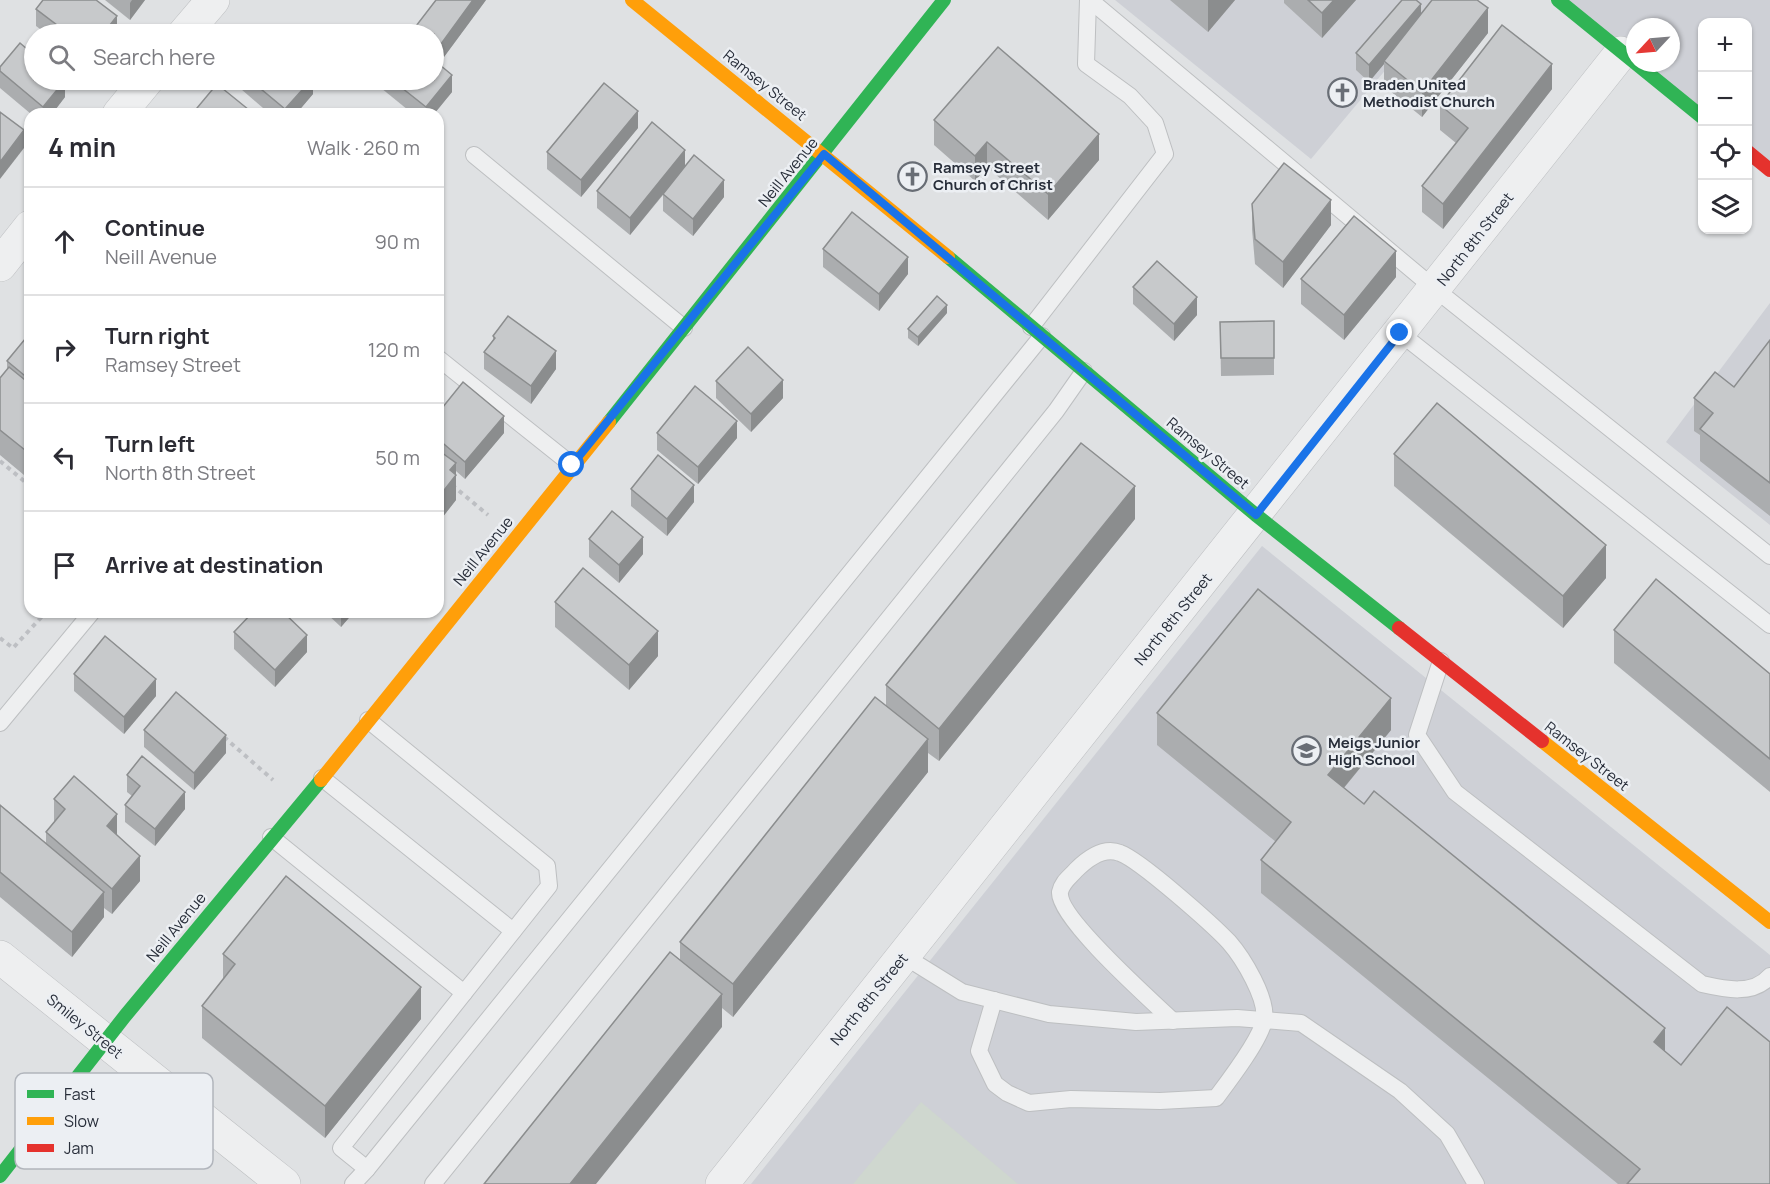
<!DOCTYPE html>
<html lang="en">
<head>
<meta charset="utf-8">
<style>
	body { margin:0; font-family:Manrope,sans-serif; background:#f2f2f3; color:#2b2b33 }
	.controls { position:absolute; right:18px; top:18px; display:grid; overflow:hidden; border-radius:12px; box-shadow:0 2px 4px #0004 }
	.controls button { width:54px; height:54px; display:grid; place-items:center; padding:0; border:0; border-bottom:2px solid #e1e1e2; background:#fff; color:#2b2b33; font:30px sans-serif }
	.compass { position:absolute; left:1626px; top:18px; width:54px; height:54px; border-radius:50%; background:#fff; box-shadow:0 2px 4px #0004; rotate:244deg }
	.stop { position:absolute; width:18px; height:18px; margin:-14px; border:4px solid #1a73e8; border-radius:50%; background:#fff }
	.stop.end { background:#1a73e8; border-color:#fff; box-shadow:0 2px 6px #0008 }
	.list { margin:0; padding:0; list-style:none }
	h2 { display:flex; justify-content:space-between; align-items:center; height:78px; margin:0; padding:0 24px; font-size:26px }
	h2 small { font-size:20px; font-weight:400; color:#7c7c81 }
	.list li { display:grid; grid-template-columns:39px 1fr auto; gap:18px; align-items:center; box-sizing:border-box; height:108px; padding:0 24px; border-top:2px solid #e1e1e2 }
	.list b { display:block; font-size:22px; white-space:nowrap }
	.list p { margin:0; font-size:20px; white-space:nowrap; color:#7c7c81 }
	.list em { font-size:20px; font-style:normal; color:#7c7c81 }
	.icon { flex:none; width:33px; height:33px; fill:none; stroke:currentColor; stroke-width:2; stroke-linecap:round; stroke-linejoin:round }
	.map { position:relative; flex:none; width:1770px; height:1184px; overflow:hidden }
	.search { position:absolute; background:#fff; box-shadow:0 2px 4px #0004; left:24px; top:24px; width:420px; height:66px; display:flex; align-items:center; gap:15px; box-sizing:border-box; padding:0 21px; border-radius:33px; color:#7c7c81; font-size:22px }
	.panel { position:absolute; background:#fff; box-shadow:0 2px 4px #0004; left:24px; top:108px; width:420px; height:510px; border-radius:18px }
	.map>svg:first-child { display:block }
	.built { fill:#ced0d6; fill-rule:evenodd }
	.green { fill:#cfd7cf }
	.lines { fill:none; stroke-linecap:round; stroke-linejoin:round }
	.lane-casing { stroke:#bdbfc1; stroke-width:18 }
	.street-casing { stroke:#bdbfc1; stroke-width:34 }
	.path { stroke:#bdbfc3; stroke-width:4; stroke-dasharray:4.5 4.5; stroke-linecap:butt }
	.lane { stroke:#eeeff0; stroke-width:16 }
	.street { stroke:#eeeff0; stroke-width:33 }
	.fast { stroke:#30b455; stroke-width:14 }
	.slow { stroke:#ff9f0a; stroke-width:14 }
	.jam { stroke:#e5322d; stroke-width:14 }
	.wall { fill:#abadaf }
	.shaded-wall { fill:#8b8d8e }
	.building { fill:#c7c9cb; stroke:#8b8d8e; stroke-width:1.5 }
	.route { stroke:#1a73e8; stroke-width:8 }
	.labels { text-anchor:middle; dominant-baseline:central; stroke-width:5; stroke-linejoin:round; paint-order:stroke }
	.poi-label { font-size:15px; font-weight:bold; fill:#282e3a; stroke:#eceff3; text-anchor:start }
	.street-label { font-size:15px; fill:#282e3a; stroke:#eceff3 }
	.key { fill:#eceff3; stroke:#b1b5bc; stroke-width:1.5 }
	.key-label { font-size:16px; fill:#282e3a }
</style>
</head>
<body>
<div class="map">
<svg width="1770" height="1184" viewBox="0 0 1770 1184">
	<rect width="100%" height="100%" fill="#dfe1e3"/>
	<g class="built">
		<polygon points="1115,0 1444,0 1311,159"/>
		<path d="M1558,0H1770V170L1748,152V22H1702V117ZM1635,27H1671V63H1635Z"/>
		<polygon points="1770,303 1770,525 1666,442"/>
		<polygon points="1262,546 1770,955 1770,1184 751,1184"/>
	</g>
	<polygon class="green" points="921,1102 1018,1184 853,1184"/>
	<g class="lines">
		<defs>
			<g id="lane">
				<polyline points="1090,0 1435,289 1770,556"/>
				<polyline points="474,155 684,328"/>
				<polyline points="1031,327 1165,154 1155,123 1130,96 1086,64 1088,0"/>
				<polyline points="1400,333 1770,625"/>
				<polyline points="438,358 572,465"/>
				<path d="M1441,661L1417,735L1455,792L1702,984C1724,989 1753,996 1770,976"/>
				<polyline points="0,723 92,612"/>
				<polyline points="322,778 513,931"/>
				<polyline points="271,837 464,993"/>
				<polyline points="904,956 962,992 1049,1014 1136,1022 1237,1018 1301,1023 1400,1091 1447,1134 1476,1184"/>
				<path d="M994,1000L979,1051L995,1084L1007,1093L1029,1103L1071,1099L1160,1101L1216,1098C1228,1082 1261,1039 1264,1020C1268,999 1243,958 1229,942C1213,925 1140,860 1120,853C1103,846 1087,859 1076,870C1070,877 1062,882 1060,892C1057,917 1152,1001 1173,1021"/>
				<polyline points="367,1169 1042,336"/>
				<polyline points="353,1184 367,1169 341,1148 549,886 547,866 368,720"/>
				<polyline points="433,1184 1056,411 1084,371"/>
			</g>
			<g id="street">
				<polyline points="184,34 213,0"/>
				<polyline points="119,114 147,80"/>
				<polyline points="0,265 30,227"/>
				<polyline points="0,957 284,1184"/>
				<polyline points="722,1184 1621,53"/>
			</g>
		</defs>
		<use href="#lane" class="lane-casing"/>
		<use href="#street" class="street-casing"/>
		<g class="path">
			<polyline points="21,135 30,143"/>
			<polyline points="0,461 30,486"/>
			<polyline points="452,485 488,515"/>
			<polyline points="0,638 13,648 46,612"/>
			<polyline points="224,737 273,780"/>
		</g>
		<use href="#lane" class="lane"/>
		<use href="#street" class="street"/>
		<g class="fast">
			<polyline points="1558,0 1702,117"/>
			<polyline points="948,257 1256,515 1399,628"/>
			<polyline points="609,422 944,0"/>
			<polyline points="0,1176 125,1016 321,780"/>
		</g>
		<g class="slow">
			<polyline points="632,0 948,257"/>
			<polyline points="1542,741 1770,922"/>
			<polyline points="321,780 609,422"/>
		</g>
		<g class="jam">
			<polyline points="1748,152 1770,170"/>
			<polyline points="1399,628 1542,741"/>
		</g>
	</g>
	<g class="wall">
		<polygon points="105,0 145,0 130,20"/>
		<polygon points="486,0 441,61 434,56 434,34 416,34 416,26"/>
		<polygon points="1170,0 1235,0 1208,32"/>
		<polygon points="1284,0 1356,0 1322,38 1284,3"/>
		<polygon points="36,9 117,34 47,34 36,26"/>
		<polygon points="1421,15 1488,33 1422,117 1384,86 1384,64 1369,82 1356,70 1356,53"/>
		<polygon points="0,67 65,97 52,114 31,114 0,88"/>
		<polygon points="234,80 313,80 313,94 296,114 270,114 234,83"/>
		<polygon points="381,80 434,80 452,92 434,114 413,114 381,88"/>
		<polygon points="1552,89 1443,229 1422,212 1422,186 1456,143 1440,130 1440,105"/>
		<polygon points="934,120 1099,160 1048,220 987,167 975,181 934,145"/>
		<polygon points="638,128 581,197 547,169 547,152"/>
		<polygon points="685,165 724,197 693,236 663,211 663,195 630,235 597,208 597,191"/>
		<polygon points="1252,204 1331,225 1283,288 1255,264 1252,229"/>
		<polygon points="823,249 908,274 879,311 823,267"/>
		<polygon points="1396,277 1344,340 1301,304 1301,279"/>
		<polygon points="1133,287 1197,315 1174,341 1133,304"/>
		<polygon points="947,313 918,346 908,338 908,329"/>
		<polygon points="1220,322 1274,358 1274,375 1221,376"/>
		<polygon points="30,333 30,480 0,455 0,378 7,370 7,361"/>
		<polygon points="493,336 556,369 531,404 484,369 484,352 493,340"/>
		<polygon points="1770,340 1770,516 1700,461 1700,435 1694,431 1694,398 1734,387"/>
		<polygon points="716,381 783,398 751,432 716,398"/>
		<polygon points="438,413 504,433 465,479 456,471 456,500 438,523"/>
		<polygon points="657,433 737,438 698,484 657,450"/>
		<polygon points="1394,454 1606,578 1563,628 1394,486"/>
		<polygon points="631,489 694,502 667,536 631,506"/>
		<polygon points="1135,519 939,761 928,753 928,772 733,1017 722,1008 722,1027 680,960 680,942 886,705 886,685"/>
		<polygon points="589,539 643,554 619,583 589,557"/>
		<polygon points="555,602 658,656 629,690 555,627"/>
		<polygon points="325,612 354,612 341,627"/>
		<polygon points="1614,630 1770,674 1770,792 1614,663"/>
		<polygon points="234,632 307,652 275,687 234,649"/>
		<polygon points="74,674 156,696 124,734 74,691"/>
		<polygon points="1157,713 1391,730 1344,788 1665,1052 1770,1184 1618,1184 1261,893 1261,860 1276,842 1157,745"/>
		<polygon points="144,730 226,753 194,790 144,747"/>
		<polygon points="127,775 185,809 155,846 125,822 125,805 132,796 127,792"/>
		<polygon points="54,799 117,836 140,881 112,914 104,908 104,917 72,957 0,897 0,805 46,843 46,832 54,822"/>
		<polygon points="223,954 421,1019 325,1138 202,1038 202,1006 223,979"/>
	</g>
	<g class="shaded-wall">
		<polygon points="132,0 145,0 130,20 130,3"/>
		<polygon points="473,0 486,0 441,61 441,44"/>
		<polygon points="1208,0 1235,0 1208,32"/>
		<polygon points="1334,0 1356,0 1322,38 1322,13"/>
		<polygon points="1421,4 1421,21 1384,61 1384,64 1369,82 1369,65"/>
		<polygon points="1488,8 1488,33 1422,117 1422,92"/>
		<polygon points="117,16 117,34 103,34"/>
		<polygon points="1552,64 1552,89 1443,229 1443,204"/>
		<polygon points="452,75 452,92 434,114 426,114 426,107"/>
		<polygon points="65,80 65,97 52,114 43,114 43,107"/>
		<polygon points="311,80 313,80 313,94 296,114 285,114 285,109"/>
		<polygon points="638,111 638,128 581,197 581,180"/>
		<polygon points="24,130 24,148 0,179 0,162"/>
		<polygon points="1099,134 1099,160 1048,220 1048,194"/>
		<polygon points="987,142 987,167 975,181 975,156"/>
		<polygon points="685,150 685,167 630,235 630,218"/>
		<polygon points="724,180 724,197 693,236 693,219"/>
		<polygon points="1331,200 1331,225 1283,288 1283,262"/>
		<polygon points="1396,251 1396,277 1344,340 1344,315"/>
		<polygon points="908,257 908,274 879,311 879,294"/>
		<polygon points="1197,297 1197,315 1174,341 1174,324"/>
		<polygon points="947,305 947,313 918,346 918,337"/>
		<polygon points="556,351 556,369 531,404 531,386"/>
		<polygon points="783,380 783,398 751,432 751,414"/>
		<polygon points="504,416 504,433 465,479 465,462"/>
		<polygon points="737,421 737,438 698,484 698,467"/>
		<polygon points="456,463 456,500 438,523 438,498 450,470"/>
		<polygon points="694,485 694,502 667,536 667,519"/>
		<polygon points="1135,486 1135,519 939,761 939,729"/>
		<polygon points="643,537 643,554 619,583 619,565"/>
		<polygon points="1606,545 1606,578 1563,628 1563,596"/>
		<polygon points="341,612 354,612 341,627"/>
		<polygon points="658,631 658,656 629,690 629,665"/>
		<polygon points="307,635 307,652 275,687 275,670"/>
		<polygon points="156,679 156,696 124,734 124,717"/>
		<polygon points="1391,698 1391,730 1328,807 1328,775"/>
		<polygon points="226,735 226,753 194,790 194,773"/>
		<polygon points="928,739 928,772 733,1017 733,984"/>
		<polygon points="185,792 185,809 155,846 155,829"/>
		<polygon points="117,814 117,839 107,826"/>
		<polygon points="140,856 140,881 112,914 112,889"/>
		<polygon points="104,892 104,917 72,957 72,932"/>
		<polygon points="421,987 421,1019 325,1138 325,1106"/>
		<polygon points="722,994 722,1027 596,1184 570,1184"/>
		<polygon points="1665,1028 1665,1061 1654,1042"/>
	</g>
	<g class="building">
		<polygon points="43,0 96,0 117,16 103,34 69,34 36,9"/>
		<polygon points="436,0 473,0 441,44 434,39 434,34 428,34 416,26"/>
		<polygon points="1308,0 1334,0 1322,13"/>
		<polygon points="1402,0 1416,0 1421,4 1369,65 1356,53"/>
		<polygon points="1432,0 1477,0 1488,8 1422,92 1384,61"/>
		<polygon points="1502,25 1552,64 1443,204 1422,186 1468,128 1440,105"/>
		<polygon points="20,43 34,55 34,80 65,80 43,107 0,71 0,67"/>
		<polygon points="998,47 1099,134 1048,194 987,142 975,156 934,120"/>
		<polygon points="434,60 452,75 426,107 392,80 434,80"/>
		<polygon points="250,80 311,80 285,109"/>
		<polygon points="604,83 638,111 581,180 547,152"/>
		<polygon points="217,84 254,114 192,114"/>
		<polygon points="0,112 24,130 0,162"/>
		<polygon points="652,122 685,150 630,218 597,191"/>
		<polygon points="694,155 724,180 693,219 663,194"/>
		<polygon points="1284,163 1331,200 1283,262 1255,239 1252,204"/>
		<polygon points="852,212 908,257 879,294 823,249"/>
		<polygon points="1354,216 1396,251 1344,315 1301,279"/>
		<polygon points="1157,261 1197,297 1174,324 1133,287"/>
		<polygon points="937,296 947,305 918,337 908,329"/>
		<polygon points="508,316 556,351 531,386 484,352 495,338 493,336"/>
		<polygon points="1274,321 1274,358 1221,358 1220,322"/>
		<polygon points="30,333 30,380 7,361"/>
		<polygon points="1770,340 1770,483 1700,429 1713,413 1694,398 1715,372 1734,387"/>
		<polygon points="748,347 783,380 751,414 716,381"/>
		<polygon points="9,367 30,384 30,454 0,430 0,378"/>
		<polygon points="463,382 504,416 465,462 438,439 438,413"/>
		<polygon points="695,386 737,421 698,467 657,433"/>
		<polygon points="1437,403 1606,545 1563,596 1394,454"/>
		<polygon points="1081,443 1135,486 939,729 886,685"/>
		<polygon points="438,450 456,463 450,470 456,475 438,498"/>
		<polygon points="658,455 694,485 667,519 631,489"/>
		<polygon points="612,511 643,537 619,565 589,539"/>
		<polygon points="583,568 658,631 629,665 555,602"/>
		<polygon points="1656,579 1770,674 1770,759 1614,630"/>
		<polygon points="1258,589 1391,698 1328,775 1364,804 1374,791 1665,1028 1654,1042 1681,1065 1727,1007 1770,1042 1770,1184 1627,1184 1640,1169 1261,860 1291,822 1157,713"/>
		<polygon points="253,612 283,612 307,635 275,670 234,632"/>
		<polygon points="105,636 156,679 124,717 74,674"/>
		<polygon points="176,692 226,735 194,773 144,730"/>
		<polygon points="875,697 928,739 733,984 680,942"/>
		<polygon points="142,756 185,792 155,829 125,805 140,786 127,775"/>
		<polygon points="74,776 117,814 107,826 140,856 112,889 46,832 65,809 54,799"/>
		<polygon points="0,805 104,892 72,932 0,872"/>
		<polygon points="286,876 421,987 325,1106 202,1006 235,964 223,954"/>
		<polygon points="670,952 722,994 570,1184 484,1184"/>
	</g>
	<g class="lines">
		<polyline class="route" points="572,465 824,154 1256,515 1400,333"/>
	</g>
	<defs>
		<symbol id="church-ring" viewBox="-11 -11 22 22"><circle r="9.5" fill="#eceff3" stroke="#686d75" stroke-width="1.5"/><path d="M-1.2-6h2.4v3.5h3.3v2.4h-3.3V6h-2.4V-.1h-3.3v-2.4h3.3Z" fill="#686d75"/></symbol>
		<symbol id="school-ring" viewBox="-11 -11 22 22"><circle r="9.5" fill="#eceff3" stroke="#686d75" stroke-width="1.5"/><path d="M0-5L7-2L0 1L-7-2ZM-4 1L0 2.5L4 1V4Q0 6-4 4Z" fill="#686d75"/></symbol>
	</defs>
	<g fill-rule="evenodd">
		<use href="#church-ring" x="1326" y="76" width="33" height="33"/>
		<use href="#church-ring" x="896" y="160" width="33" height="33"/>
		<use href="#school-ring" x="1290" y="734" width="33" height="33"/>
	</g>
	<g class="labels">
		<g class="poi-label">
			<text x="1363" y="84">Braden United<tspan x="1363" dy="17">Methodist Church</tspan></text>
			<text x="933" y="167">Ramsey Street<tspan x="933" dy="17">Church of Christ</tspan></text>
			<text x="1328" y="742">Meigs Junior<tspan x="1328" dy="17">High School</tspan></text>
		</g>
		<g class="street-label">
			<text transform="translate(765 85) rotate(39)">Ramsey Street</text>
			<text transform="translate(788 172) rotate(-51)">Neill Avenue</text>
			<text transform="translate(1475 239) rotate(-52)">North 8th Street</text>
			<text transform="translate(1208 453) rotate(40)">Ramsey Street</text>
			<text transform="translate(483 551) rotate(-51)">Neill Avenue</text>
			<text transform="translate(1173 619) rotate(-51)">North 8th Street</text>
			<text transform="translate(1587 756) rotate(38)">Ramsey Street</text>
			<text transform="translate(176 927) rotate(-51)">Neill Avenue</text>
			<text transform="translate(869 999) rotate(-51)">North 8th Street</text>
			<text transform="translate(85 1026) rotate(39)">Smiley Street</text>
		</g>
	</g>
	<rect x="15" y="1073" width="198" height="96" rx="9" class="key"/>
	<rect x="27" y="1090" width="27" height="8" fill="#30b455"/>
	<rect x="27" y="1117" width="27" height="8" fill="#ff9f0a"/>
	<rect x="27" y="1144" width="27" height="8" fill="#e5322d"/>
	<g class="key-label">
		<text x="64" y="1100">Fast</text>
		<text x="64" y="1127">Slow</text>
		<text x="64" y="1154">Jam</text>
	</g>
</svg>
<div class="controls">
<button>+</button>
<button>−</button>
<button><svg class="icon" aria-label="locate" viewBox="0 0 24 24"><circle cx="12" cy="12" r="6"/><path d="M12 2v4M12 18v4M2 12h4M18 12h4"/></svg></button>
<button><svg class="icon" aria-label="layers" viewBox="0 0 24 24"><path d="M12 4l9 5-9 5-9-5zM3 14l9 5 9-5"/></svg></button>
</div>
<svg class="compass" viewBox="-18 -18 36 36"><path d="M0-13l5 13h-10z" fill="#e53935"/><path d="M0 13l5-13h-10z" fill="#7c7c81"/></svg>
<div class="stop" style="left:572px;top:465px"></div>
<div class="stop end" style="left:1400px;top:333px"></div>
<div class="search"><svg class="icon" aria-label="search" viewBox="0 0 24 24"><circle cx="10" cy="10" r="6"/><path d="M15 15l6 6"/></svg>Search here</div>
<section class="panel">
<h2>4 min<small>Walk · 260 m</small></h2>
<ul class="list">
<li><svg class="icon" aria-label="ahead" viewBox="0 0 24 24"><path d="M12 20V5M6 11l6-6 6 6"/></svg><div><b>Continue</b><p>Neill Avenue</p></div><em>90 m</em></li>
<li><svg class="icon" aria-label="right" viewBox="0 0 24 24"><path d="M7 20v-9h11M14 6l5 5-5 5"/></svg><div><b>Turn right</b><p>Ramsey Street</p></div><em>120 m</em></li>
<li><svg class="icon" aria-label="left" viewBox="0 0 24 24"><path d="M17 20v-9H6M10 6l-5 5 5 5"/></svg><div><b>Turn left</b><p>North 8th Street</p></div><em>50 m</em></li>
<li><svg class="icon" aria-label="arrive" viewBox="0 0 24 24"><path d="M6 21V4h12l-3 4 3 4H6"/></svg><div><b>Arrive at destination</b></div></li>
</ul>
</section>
</div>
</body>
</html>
